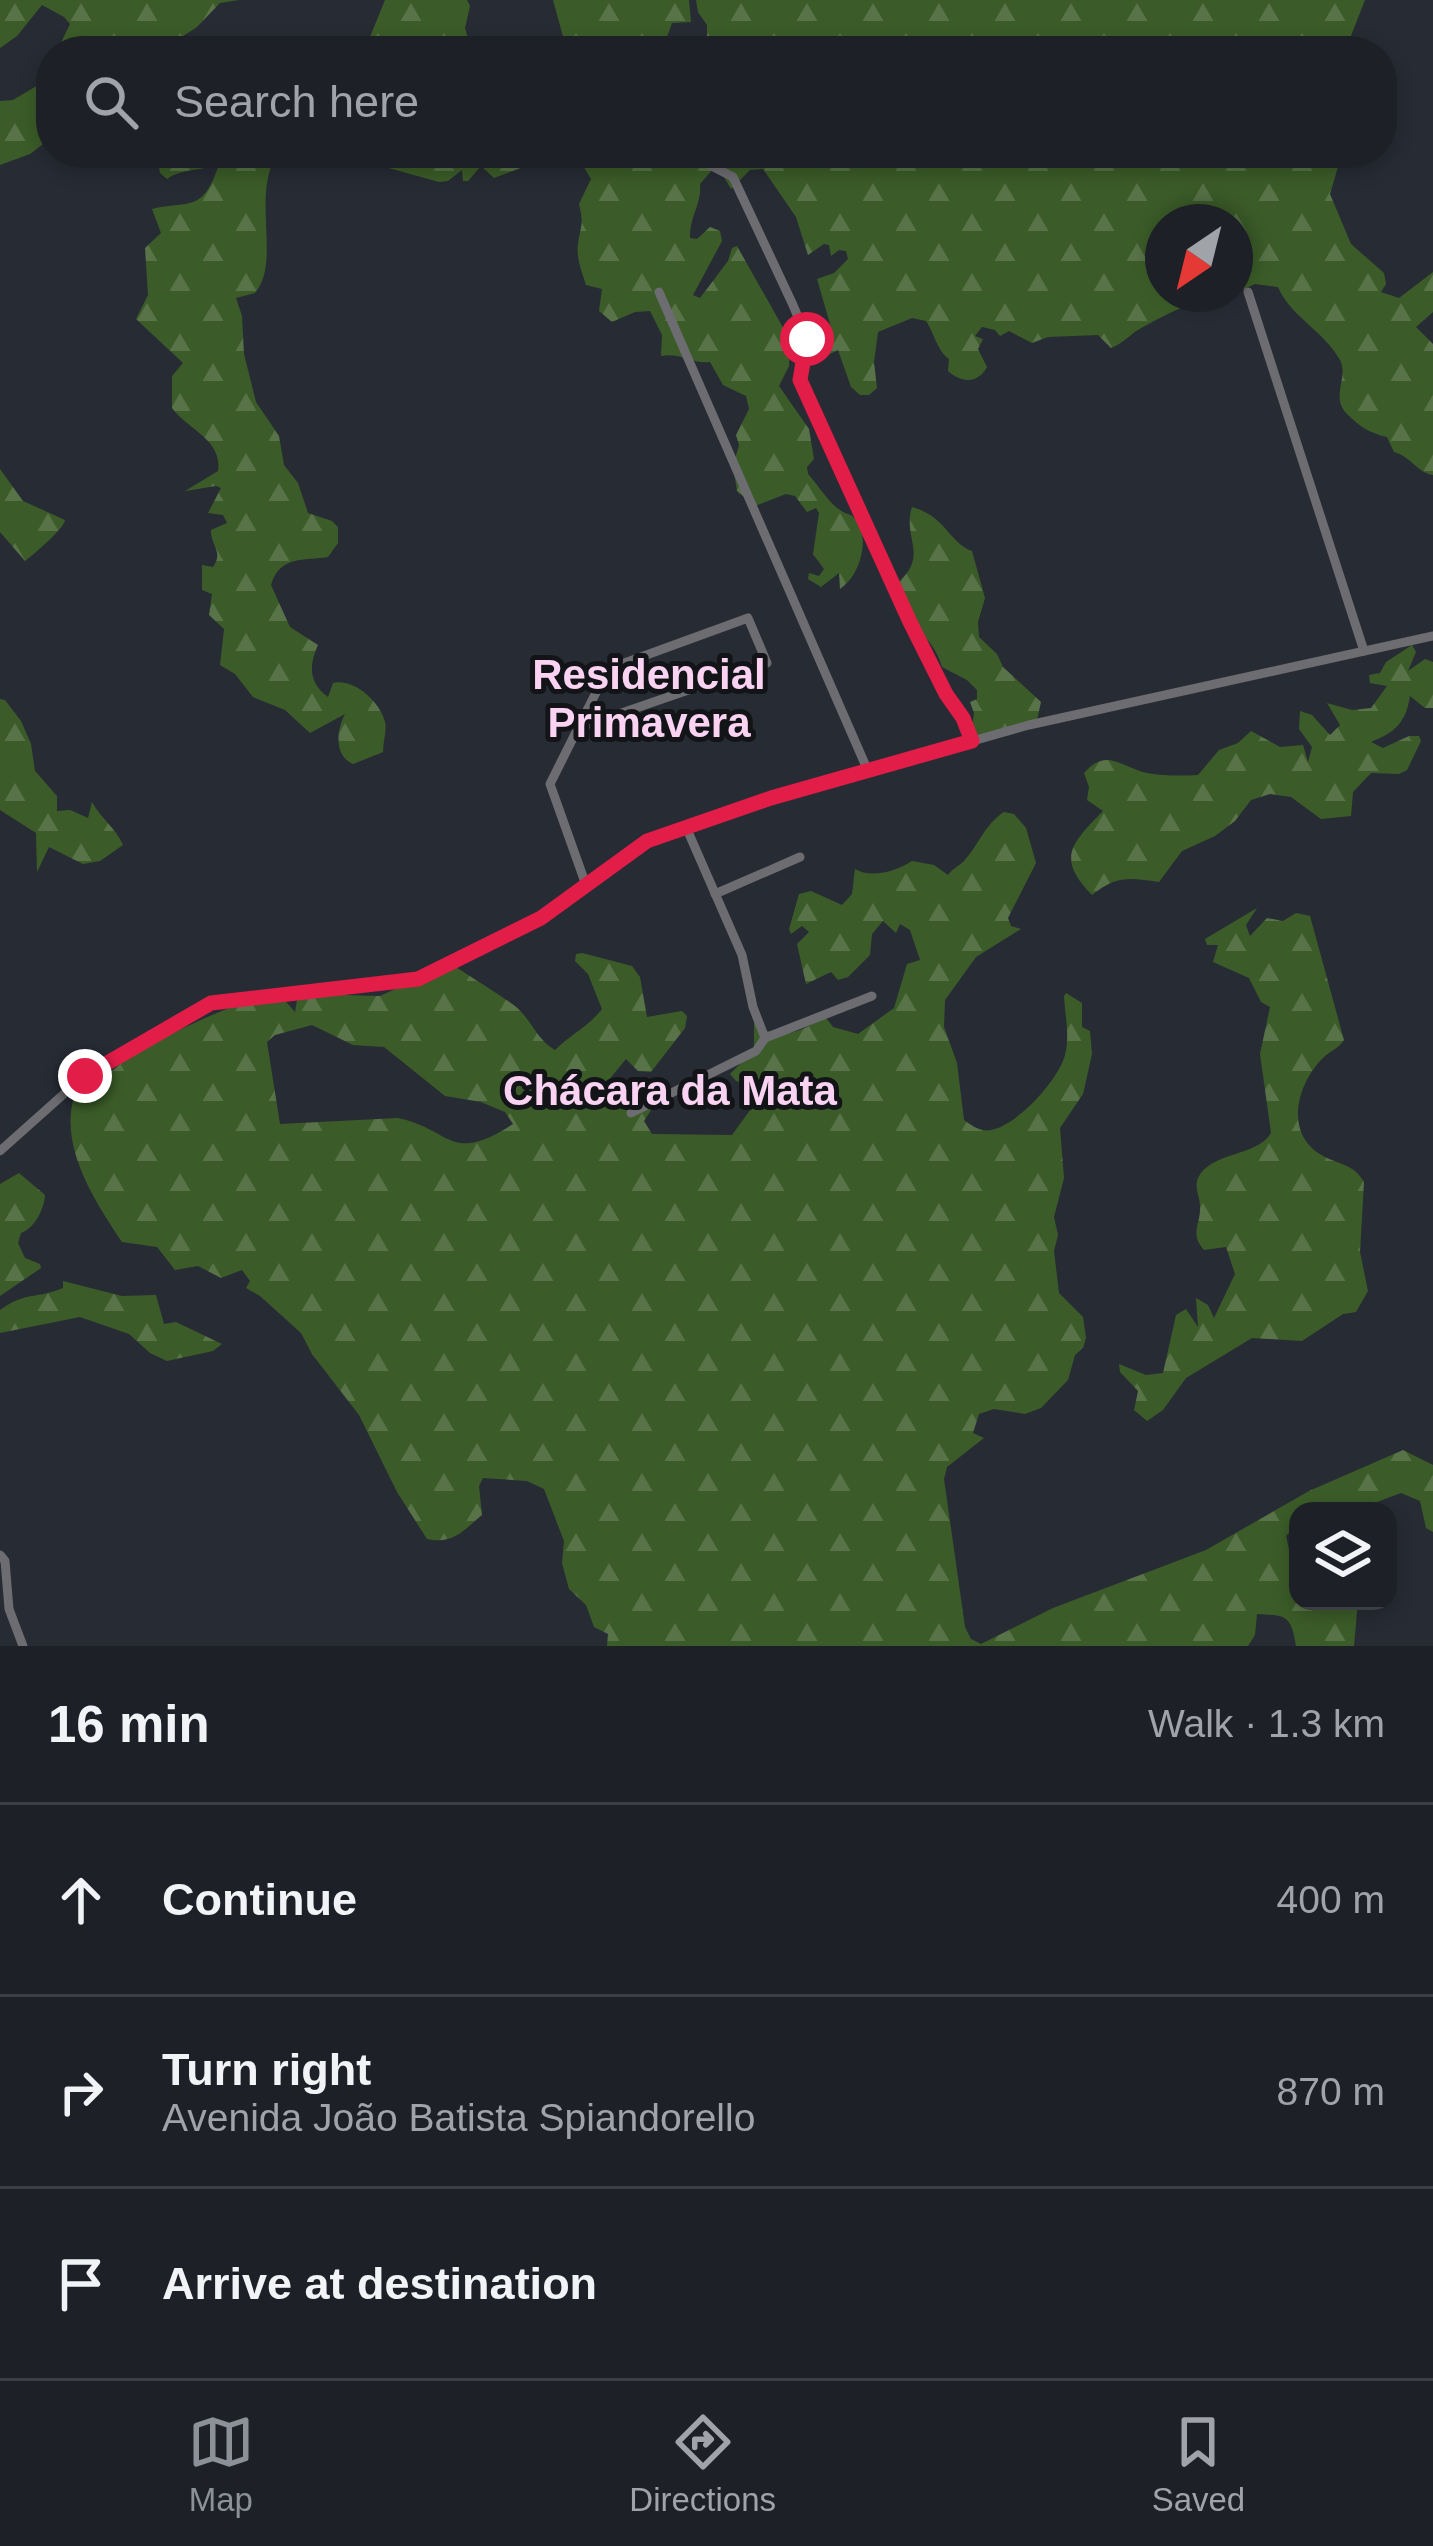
<!DOCTYPE html>
<html lang="en">
<head>
<meta charset="utf-8">
<style>
	body { margin:0; font-family:Helvetica,sans-serif; background:#2a2d33; color:#f1f3f6 }
	.controls { position:absolute; right:36px; bottom:36px; display:grid; overflow:hidden; border-radius:24px; box-shadow:0 6px 18px #0003 }
	.controls button { width:108px; height:108px; display:grid; place-items:center; padding:0; border:0; border-bottom:3px solid #3b3e44; background:#1d2027; color:#f1f3f6; font:60px sans-serif }
	.compass { position:absolute; left:1145px; top:204px; width:108px; height:108px; border-radius:50%; background:#1d2027; box-shadow:0 6px 18px #0003; rotate:215deg }
	.stop { position:absolute; width:36px; height:36px; margin:-27px; border:9px solid #e11d48; border-radius:50%; background:#fff }
	.stop.end { background:#e11d48; border-color:#fff; box-shadow:0 3px 12px #0008 }
	.list { margin:0; padding:0; list-style:none }
	h2 { display:flex; justify-content:space-between; align-items:center; height:156px; margin:0; padding:0 48px; font-size:51px }
	h2 small { font-size:39px; font-weight:400; color:#a0a3a7 }
	.list li { display:grid; grid-template-columns:78px 1fr auto; gap:36px; align-items:center; box-sizing:border-box; height:192px; padding:0 48px; border-top:3px solid #3b3e44 }
	.list b { display:block; font-size:45px; white-space:nowrap }
	.list p { margin:0; font-size:39px; white-space:nowrap; color:#a0a3a7 }
	.list em { font-size:39px; font-style:normal; color:#a0a3a7 }
	.icon { flex:none; width:66px; height:66px; fill:none; stroke:currentColor; stroke-width:2; stroke-linecap:round; stroke-linejoin:round }
	.map { position:relative; flex:none; width:1433px; height:1646px; overflow:hidden }
	.search { position:absolute; background:#1d2027; box-shadow:0 6px 18px #0003; left:36px; right:36px; top:36px; height:132px; display:flex; align-items:center; gap:30px; box-sizing:border-box; padding:0 42px; border-radius:48px; color:#a0a3a7; font-size:45px }
	.sheet { height:732px; background:#1d2027 }
	nav { display:flex; justify-content:space-around; align-items:center; box-sizing:border-box; height:168px; border-top:3px solid #3b3e44; background:#1d2027; font-size:33px; color:#a0a3a7 }
	nav a { display:grid; justify-items:center; gap:6px }
	nav .on { color:#8c9099 }
	.map>svg:first-child { display:block }
	.forest { fill:url(#forest-firs); fill-rule:evenodd }
	.lines { fill:none; stroke-linecap:round; stroke-linejoin:round }
	.minor { stroke:#6c6c71; stroke-width:9 }
	.route { stroke:#e11d48; stroke-width:15 }
	.labels { text-anchor:middle; dominant-baseline:central; stroke-width:10; stroke-linejoin:round; paint-order:stroke }
	.neighbourhood-label { font-size:42px; font-weight:bold; fill:#fad3f2; stroke:#121417 }
</style>
</head>
<body>
<div class="map">
<svg width="1433" height="1646" viewBox="0 0 1433 1646">
	<defs>
		<pattern id="forest-firs" width="22" height="20" patternUnits="userSpaceOnUse" patternTransform="scale(3)"><rect width="22" height="20" fill="#3b5c28"/><path d="M5 1l3.5 6h-7zM16 11l3.5 6h-7z" fill="#577347"/></pattern>
	</defs>
	<rect width="100%" height="100%" fill="#272b34"/>
	<g class="forest">
		<polygon points="0,0 239,0 220,3 197,27 160,51 57,51 70,24 64,17 42,5 17,36 0,48"/>
		<polygon points="385,0 467,0 470,6 465,28 472,51 371,51 370,37"/>
		<polygon points="553,0 689,0 691,22 672,23 662,51 567,51"/>
		<polygon points="696,0 1365,0 1345,51 707,51 707,25 698,12"/>
		<polygon points="51,62 51,138 30,154 0,165 0,101 13,100 45,81"/>
		<path d="M168,153H278C250,195 282,261 255,293L236,298L242,316L244,354L256,402L279,436L284,465L298,483L308,513L332,521L338,527V543L328,557C304,561 280,555 271,585L290,627L318,645C309,665 308,682 328,697L333,683C353,678 380,701 385,722C387,730 383,742 383,752L353,764C333,755 337,729 345,714L310,733L285,710L253,697L235,674L220,665L224,629L209,615L212,594L202,590V565L213,567C224,552 210,544 211,530L227,523L223,515L208,513L221,488L216,486L185,491L218,471C223,440 187,429 172,408V376L183,363L136,319L148,295L145,248L161,233L152,209C188,200 202,214 218,167L216,165C199,171 180,169 167,179L160,173L158,163Z"/>
		<path d="M330,153H1342L1330,194L1351,244L1384,273L1386,284L1381,292L1399,298L1433,272V312L1416,327L1433,344V475C1418,473 1410,456 1394,452L1387,437C1370,433 1360,427 1347,414C1330,397 1349,377 1340,360C1324,331 1290,316 1278,287L1255,284L1235,293V222H1163V294H1233C1201,296 1171,312 1143,327C1131,333 1124,343 1111,348L1098,335L1048,337L1032,343L1009,331L1000,336L995,330L982,327L975,336L983,339L978,349L987,367C978,384 961,383 948,371L949,359C938,352 934,333 926,321L912,318L878,332L874,362L877,388L869,395H860L851,387L838,350L822,358L815,348L832,331L817,279L834,273L848,259L846,251L839,250L831,256L829,245L824,244L808,255L796,217L763,169L750,170L731,189L721,172L713,169L700,184C702,204 689,217 690,238L697,239L710,227L720,231L722,241L693,295L700,298L728,261L732,248L737,246L790,340L789,366L779,386L809,429L814,459L807,467L808,474C818,485 829,503 840,510C848,516 850,512 856,520C871,540 859,577 840,589L839,573L821,587L808,579L809,573L819,576L824,569L813,554L819,513L816,508L807,512L795,496L786,494L755,506L737,491L733,466L739,445L736,435L749,409L746,396L723,385L710,362C692,364 680,352 661,356L662,335L650,311L635,312L612,322L599,311L602,289L586,285C582,272 576,258 578,244C581,224 584,224 579,204L591,179L581,162L545,159L494,178L481,166L468,181H463L462,170L448,181L439,182L385,167H366Z"/>
		<path d="M0,469L23,501L65,520C64,529 34,554 25,561L0,532Z"/>
		<path d="M912,507C946,516 950,544 972,551L985,598L978,622L979,637L997,654L1003,667L1041,702L1037,720L1006,735H971L974,713L970,702L977,699V690L967,680L942,667C933,632 896,620 897,583C930,556 902,538 912,507Z"/>
		<path d="M1412,645L1416,652L1408,671L1425,659L1433,662V708H1425L1410,696C1406,722 1396,732 1371,742L1383,748L1409,736H1419L1421,741L1407,770L1399,774L1371,773L1353,792L1351,816L1321,819L1291,797L1270,794L1251,800L1235,821L1215,836L1182,851L1159,882C1130,878 1117,875 1092,895C1056,858 1071,844 1103,811L1087,800L1089,787L1084,773C1107,747 1120,767 1147,773C1163,776 1182,776 1198,775L1219,750L1238,743L1251,731L1280,747L1303,745L1308,762L1312,747L1299,729L1300,711L1312,715L1330,735L1340,725L1327,703L1352,710L1371,708L1387,686L1370,683L1369,675L1380,673L1386,662Z"/>
		<path d="M0,699L5,700L21,721L31,744L35,771L57,796V811L70,810L88,818L92,802C101,819 116,828 123,845L100,861L83,864L49,847L37,872L36,833L0,810Z"/>
		<path d="M1004,812L1014,814L1026,828L1036,863L1008,918L1011,926L1021,929L976,957L945,1000L944,1027L957,1063L964,1120C972,1126 981,1132 991,1130C1017,1126 1059,1079 1065,1055C1070,1036 1065,1016 1064,996L1066,993L1082,1003V1027L1090,1031L1092,1054L1083,1094L1060,1128L1064,1178L1054,1217L1058,1235L1054,1251L1059,1293L1083,1317L1086,1338L1083,1348L1075,1355L1068,1380L1041,1408L1025,1414L994,1409L979,1414L973,1433L984,1438L947,1467L944,1479L965,1627L971,1639L981,1644L1053,1608L1206,1550L1309,1491L1403,1450L1433,1465V1532L1426,1528L1420,1501L1401,1493L1353,1511H1298V1523L1286,1536L1302,1607L1318,1610L1328,1607L1322,1601H1358L1354,1646H1296C1291,1613 1284,1616 1257,1614L1255,1635L1248,1646H607L608,1634L594,1627L586,1605L569,1589L562,1563L564,1541L544,1489L527,1481L483,1478L479,1486L482,1515C464,1530 453,1545 427,1539L397,1492L359,1415L312,1354L301,1333L260,1296L246,1288L250,1281L242,1270L221,1278L198,1266L175,1270L157,1247L122,1242C92,1197 52,1136 80,1082C88,1079 98,1077 107,1074C115,1070 121,1062 129,1057C151,1043 261,986 282,998C284,999 294,1011 295,1012L297,1000L304,994L380,996L450,964C455,966 509,1001 515,1006C531,1019 537,1040 555,1050C571,1034 588,1027 602,1009L588,974L575,961L576,954L582,953L632,966L640,977L647,1017L682,1011L687,1016L685,1028L651,1072L638,1071L626,1059L608,1081L621,1101L637,1093L659,1098L644,1121L652,1134L732,1135L759,1098L754,1086L736,1081L730,1074L754,1050V1022C772,1042 807,1034 823,1014L833,1027L858,1034L894,1008L907,964L920,960L910,930L900,924L896,933L883,921L872,934L870,955L848,977L838,980L831,972L806,984L797,944L809,932L802,926L791,934L789,929L799,894L811,891L842,905L852,894L855,869C871,879 897,871 912,861L934,865L948,875C952,869 959,866 964,861C978,846 985,824 1004,812ZM312,1025L353,1045L384,1047L445,1096L481,1102L505,1112L513,1124C449,1165 453,1130 398,1118L280,1124L267,1042L275,1035Z"/>
		<path d="M1257,908L1246,925L1250,936L1267,918L1283,921L1296,913L1310,916L1344,1040C1338,1049 1330,1051 1323,1058C1295,1086 1284,1137 1325,1157C1342,1165 1354,1165 1364,1182L1360,1252L1368,1291L1356,1312L1343,1314L1302,1341L1252,1338L1186,1378L1163,1410L1147,1421L1134,1410L1138,1391L1120,1372L1119,1364L1146,1375L1163,1373L1176,1315L1186,1309L1198,1327L1196,1298L1208,1305L1214,1318L1235,1274L1226,1247L1204,1250C1189,1233 1201,1225 1200,1206C1200,1197 1194,1188 1198,1178C1211,1151 1257,1157 1271,1133L1260,1054L1270,1007L1261,1002L1249,978L1213,962L1218,945H1207L1205,939Z"/>
		<path d="M19,1173L45,1195C44,1209 35,1228 21,1233L18,1243L25,1258L40,1264L41,1268L0,1296V1184Z"/>
		<path d="M63,1281L122,1296L156,1295L164,1324L176,1322L222,1344L213,1351L167,1361L150,1353L129,1334L80,1317L0,1333V1310C27,1291 37,1299 63,1288Z"/>
	</g>
	<g class="lines">
		<g class="minor">
			<polyline points="696,158 733,177 793,305 807,339 799,380 909,622 972,741"/>
			<polyline points="659,292 868,771"/>
			<polyline points="1248,292 1364,651"/>
			<polygon points="748,618 767,663 578,728 608,669"/>
			<polyline points="578,728 550,784 586,885"/>
			<polyline points="715,894 800,857"/>
			<polyline points="765,1038 872,996"/>
			<polyline points="631,1113 756,1051 765,1038 753,1007 742,955 686,827"/>
			<polyline points="0,1151 84,1076 211,1003 417,978 541,918 647,841 771,798 1029,725 1433,636"/>
			<polyline points="0,1555 5,1561 9,1609 23,1646"/>
		</g>
	</g>
	<g class="lines">
		<polyline class="route" points="85,1076 211,1003 418,979 541,918 647,841 771,798 972,741 963,718 946,694 910,622 800,380 807,339"/>
	</g>
	<g class="labels">
		<g class="neighbourhood-label">
			<text x="649" y="674">Residencial<tspan x="649" dy="48">Primavera</tspan></text>
			<text x="670" y="1090">Chácara da Mata</text>
		</g>
	</g>
</svg>
<div class="controls">
<button><svg class="icon" aria-label="layers" viewBox="0 0 24 24"><path d="M12 4l9 5-9 5-9-5zM3 14l9 5 9-5"/></svg></button>
</div>
<svg class="compass" viewBox="-18 -18 36 36"><path d="M0-13l5 13h-10z" fill="#e53935"/><path d="M0 13l5-13h-10z" fill="#a0a3a7"/></svg>
<div class="stop" style="left:807px;top:339px"></div>
<div class="stop end" style="left:85px;top:1076px"></div>
<div class="search"><svg class="icon" aria-label="search" viewBox="0 0 24 24"><circle cx="10" cy="10" r="6"/><path d="M15 15l6 6"/></svg>Search here</div>
</div>
<section class="sheet">
<h2>16 min<small>Walk · 1.3 km</small></h2>
<ul class="list">
<li><svg class="icon" aria-label="ahead" viewBox="0 0 24 24"><path d="M12 20V5M6 11l6-6 6 6"/></svg><div><b>Continue</b></div><em>400 m</em></li>
<li><svg class="icon" aria-label="right" viewBox="0 0 24 24"><path d="M7 20v-9h11M14 6l5 5-5 5"/></svg><div><b>Turn right</b><p>Avenida João Batista Spiandorello</p></div><em>870 m</em></li>
<li><svg class="icon" aria-label="arrive" viewBox="0 0 24 24"><path d="M6 21V4h12l-3 4 3 4H6"/></svg><div><b>Arrive at destination</b></div></li>
</ul>
</section>
<nav>
<a class="on"><svg class="icon" aria-label="map" viewBox="0 0 24 24"><path d="M3 6l6-2 6 2 6-2v14l-6 2-6-2-6 2zM9 4v14M15 6v14"/></svg>Map</a>
<a><svg class="icon" aria-label="directions" viewBox="0 0 24 24"><path d="M12 3l9 9-9 9-9-9zM9 14v-3h6M13 9l2 2-2 2"/></svg>Directions</a>
<a><svg class="icon" aria-label="saved" viewBox="0 0 24 24"><path d="M7 4h10v16l-5-4-5 4z"/></svg>Saved</a>
</nav>
</body>
</html>
